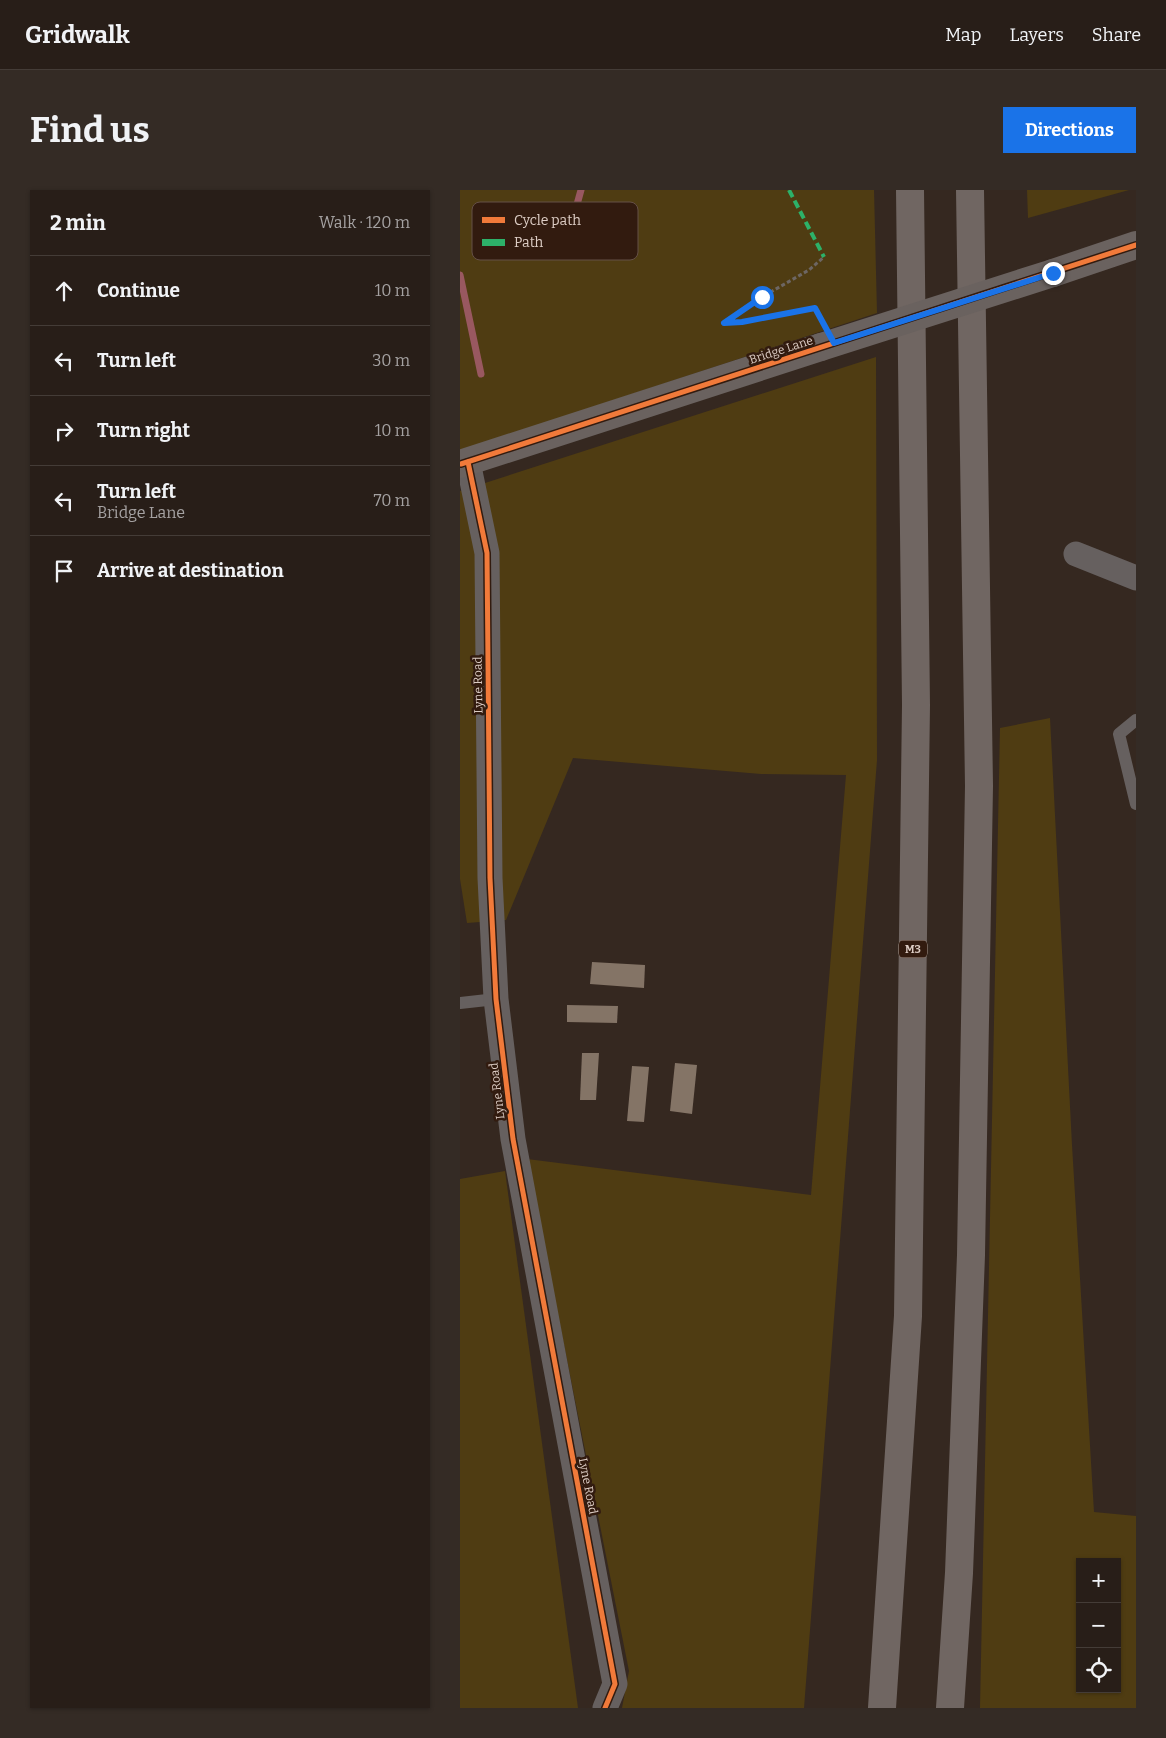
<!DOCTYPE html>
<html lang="en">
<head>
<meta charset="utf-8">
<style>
	body { margin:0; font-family:Bitter,serif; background:#342b25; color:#f1f3f6 }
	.controls { position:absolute; right:15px; bottom:15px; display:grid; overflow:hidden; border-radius:0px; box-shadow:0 1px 4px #0004 }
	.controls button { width:45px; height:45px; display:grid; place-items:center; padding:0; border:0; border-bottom:1px solid #443c37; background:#281e18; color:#f1f3f6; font:25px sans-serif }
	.stop { position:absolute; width:15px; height:15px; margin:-11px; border:4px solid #1a73e8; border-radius:50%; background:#fff }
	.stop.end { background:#1a73e8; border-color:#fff; box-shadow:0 1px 5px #0008 }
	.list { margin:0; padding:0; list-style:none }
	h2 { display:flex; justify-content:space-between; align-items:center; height:65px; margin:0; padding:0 20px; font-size:21px }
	h2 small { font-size:16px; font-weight:400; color:#a5a2a2 }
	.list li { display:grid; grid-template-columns:32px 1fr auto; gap:15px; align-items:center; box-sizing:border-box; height:70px; padding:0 20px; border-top:1px solid #443c37 }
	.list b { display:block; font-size:19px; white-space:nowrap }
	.list p { margin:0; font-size:16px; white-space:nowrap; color:#a5a2a2 }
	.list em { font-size:16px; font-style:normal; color:#a5a2a2 }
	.icon { flex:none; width:28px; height:28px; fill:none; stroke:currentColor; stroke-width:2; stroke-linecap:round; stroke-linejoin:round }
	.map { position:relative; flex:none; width:676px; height:1518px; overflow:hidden; border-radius:0px }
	header { display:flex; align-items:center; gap:30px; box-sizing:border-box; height:70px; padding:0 25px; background:#281e18; border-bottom:1px solid #443c37 }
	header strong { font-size:24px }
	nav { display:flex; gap:28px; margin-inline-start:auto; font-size:18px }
	.intro { display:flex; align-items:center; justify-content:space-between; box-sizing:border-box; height:120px; padding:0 30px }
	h1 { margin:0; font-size:35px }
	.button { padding:12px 22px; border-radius:0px; background:#1a73e8; color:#fff; font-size:18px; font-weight:700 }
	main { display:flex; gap:30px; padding:0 30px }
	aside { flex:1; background:#281e18; border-radius:0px; box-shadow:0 1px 4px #0004 }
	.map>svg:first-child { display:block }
	.green { fill:#4f3c12; fill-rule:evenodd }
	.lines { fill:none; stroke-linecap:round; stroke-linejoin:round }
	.stream { stroke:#995860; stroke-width:7 }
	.building { fill:#847466 }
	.path { stroke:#6d6663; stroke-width:3; stroke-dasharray:4 2.5; stroke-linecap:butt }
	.lane { stroke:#66605f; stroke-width:12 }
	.street { stroke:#66605f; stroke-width:25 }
	.secondary { stroke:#6a625f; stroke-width:28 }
	.highway { stroke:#706662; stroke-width:28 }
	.secondary-bridge { stroke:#6a625f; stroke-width:28 }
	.quiet { stroke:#2db169; stroke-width:4; stroke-dasharray:8 4; stroke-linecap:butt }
	.cycleway-casing { stroke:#321b0f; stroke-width:8 }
	.cycleway { stroke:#f17a3a; stroke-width:5 }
	.route { stroke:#1a73e8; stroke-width:6 }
	.labels { text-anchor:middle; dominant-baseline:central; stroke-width:5; stroke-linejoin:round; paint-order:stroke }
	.shield { fill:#321b0f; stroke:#aa988e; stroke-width:1 }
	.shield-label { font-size:11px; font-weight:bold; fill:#ddcdc5 }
	.street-label { font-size:12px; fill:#ddcdc5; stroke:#321b0f }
	.key { fill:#321b0f; stroke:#655046; stroke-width:1 }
	.key-label { font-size:14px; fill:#ddcdc5 }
</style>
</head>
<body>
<header>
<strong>Gridwalk</strong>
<nav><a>Map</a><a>Layers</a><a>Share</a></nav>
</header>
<div class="intro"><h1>Find us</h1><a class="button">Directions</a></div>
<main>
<aside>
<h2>2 min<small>Walk · 120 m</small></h2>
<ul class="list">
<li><svg class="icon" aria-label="ahead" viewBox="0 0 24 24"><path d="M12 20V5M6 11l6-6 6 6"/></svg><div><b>Continue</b></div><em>10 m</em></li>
<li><svg class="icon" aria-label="left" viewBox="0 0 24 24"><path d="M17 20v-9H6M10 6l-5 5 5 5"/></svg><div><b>Turn left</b></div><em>30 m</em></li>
<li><svg class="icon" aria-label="right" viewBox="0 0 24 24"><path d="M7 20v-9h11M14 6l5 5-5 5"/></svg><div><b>Turn right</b></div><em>10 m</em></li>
<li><svg class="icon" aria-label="left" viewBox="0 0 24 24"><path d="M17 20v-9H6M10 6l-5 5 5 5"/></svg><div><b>Turn left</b><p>Bridge Lane</p></div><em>70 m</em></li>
<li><svg class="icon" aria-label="arrive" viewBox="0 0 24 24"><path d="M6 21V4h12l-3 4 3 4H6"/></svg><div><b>Arrive at destination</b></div></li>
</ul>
</aside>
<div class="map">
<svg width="676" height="1518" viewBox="0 0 676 1518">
	<rect width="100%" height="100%" fill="#352820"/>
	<g class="green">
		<polygon points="0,0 414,0 417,123 0,261"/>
		<polygon points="567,0 669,0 568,28"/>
		<polygon points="416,167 417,570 344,1518 162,1518 169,1481 67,969 351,1005 386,585 301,584 113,568 46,730 7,733 0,689 0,301"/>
		<path d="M590,528L612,955L634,1322L676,1326V1518H520L540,538ZM620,1372H657V1499H620Z"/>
		<polygon points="45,981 118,1518 0,1518 0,989"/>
	</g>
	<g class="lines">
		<g class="stream">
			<polyline points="111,36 121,0"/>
			<polyline points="0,85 21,184"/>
		</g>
	</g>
	<g class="building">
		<polygon points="132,772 185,775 184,798 130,794"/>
		<polygon points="107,815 158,816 157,833 107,832"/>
		<polygon points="122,863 139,863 136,910 120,910"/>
		<polygon points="215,873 237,875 232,924 210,921"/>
		<polygon points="172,876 189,877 184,932 167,931"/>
	</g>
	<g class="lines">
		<polyline class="path" points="362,131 355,118 281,132 264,133 302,107 349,80 364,67"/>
		<g class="lane">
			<polyline points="676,530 659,544 676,614"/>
			<polyline points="0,813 36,809"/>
		</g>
		<g class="street">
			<polyline points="8,272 27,363 30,688 36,809 53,949 155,1494 145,1518"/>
			<polyline points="616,364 676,388"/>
		</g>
		<g class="secondary">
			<polyline points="593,83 676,55"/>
			<polyline points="0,274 361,157"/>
		</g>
		<g class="highway">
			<polyline points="422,1518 448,1126 456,515 450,0"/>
			<polyline points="490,1518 499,1383 511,1065 519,596 510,0"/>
		</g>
		<polyline class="secondary-bridge" points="361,157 593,83"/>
		<polyline class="quiet" points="329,0 364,67"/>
		<defs>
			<g id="cycleway">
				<polyline points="8,272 27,363 30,688 36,809 53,949 155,1494 145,1518"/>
				<polyline points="1,274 676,55"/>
			</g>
		</defs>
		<use href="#cycleway" class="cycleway-casing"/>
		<use href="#cycleway" class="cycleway"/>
	</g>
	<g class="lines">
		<polyline class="route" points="302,107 264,133 282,132 355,118 374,153 593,83"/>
	</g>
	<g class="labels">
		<rect class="shield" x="439" y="750.5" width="28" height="17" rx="4"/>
		<g class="shield-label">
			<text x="453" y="759">M3</text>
		</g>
		<g class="street-label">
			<text transform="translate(321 160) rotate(-18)">Bridge Lane</text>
			<text transform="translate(18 495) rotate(-91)">Lyne Road</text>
			<text transform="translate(37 901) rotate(-97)">Lyne Road</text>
			<text transform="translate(128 1296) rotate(79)">Lyne Road</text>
		</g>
	</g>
	<rect x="12" y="12" width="166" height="58" rx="8" class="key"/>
	<rect x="22" y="27" width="23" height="6" fill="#f17a3a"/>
	<rect x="22" y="49" width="23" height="7" fill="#2db169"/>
	<g class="key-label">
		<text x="54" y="35">Cycle path</text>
		<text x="54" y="57">Path</text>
	</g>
</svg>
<div class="controls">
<button>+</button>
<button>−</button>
<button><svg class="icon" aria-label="locate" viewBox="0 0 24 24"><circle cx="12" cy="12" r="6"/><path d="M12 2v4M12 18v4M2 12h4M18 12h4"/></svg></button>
</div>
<div class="stop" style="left:302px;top:107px"></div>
<div class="stop end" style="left:593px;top:83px"></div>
</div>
</main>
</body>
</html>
